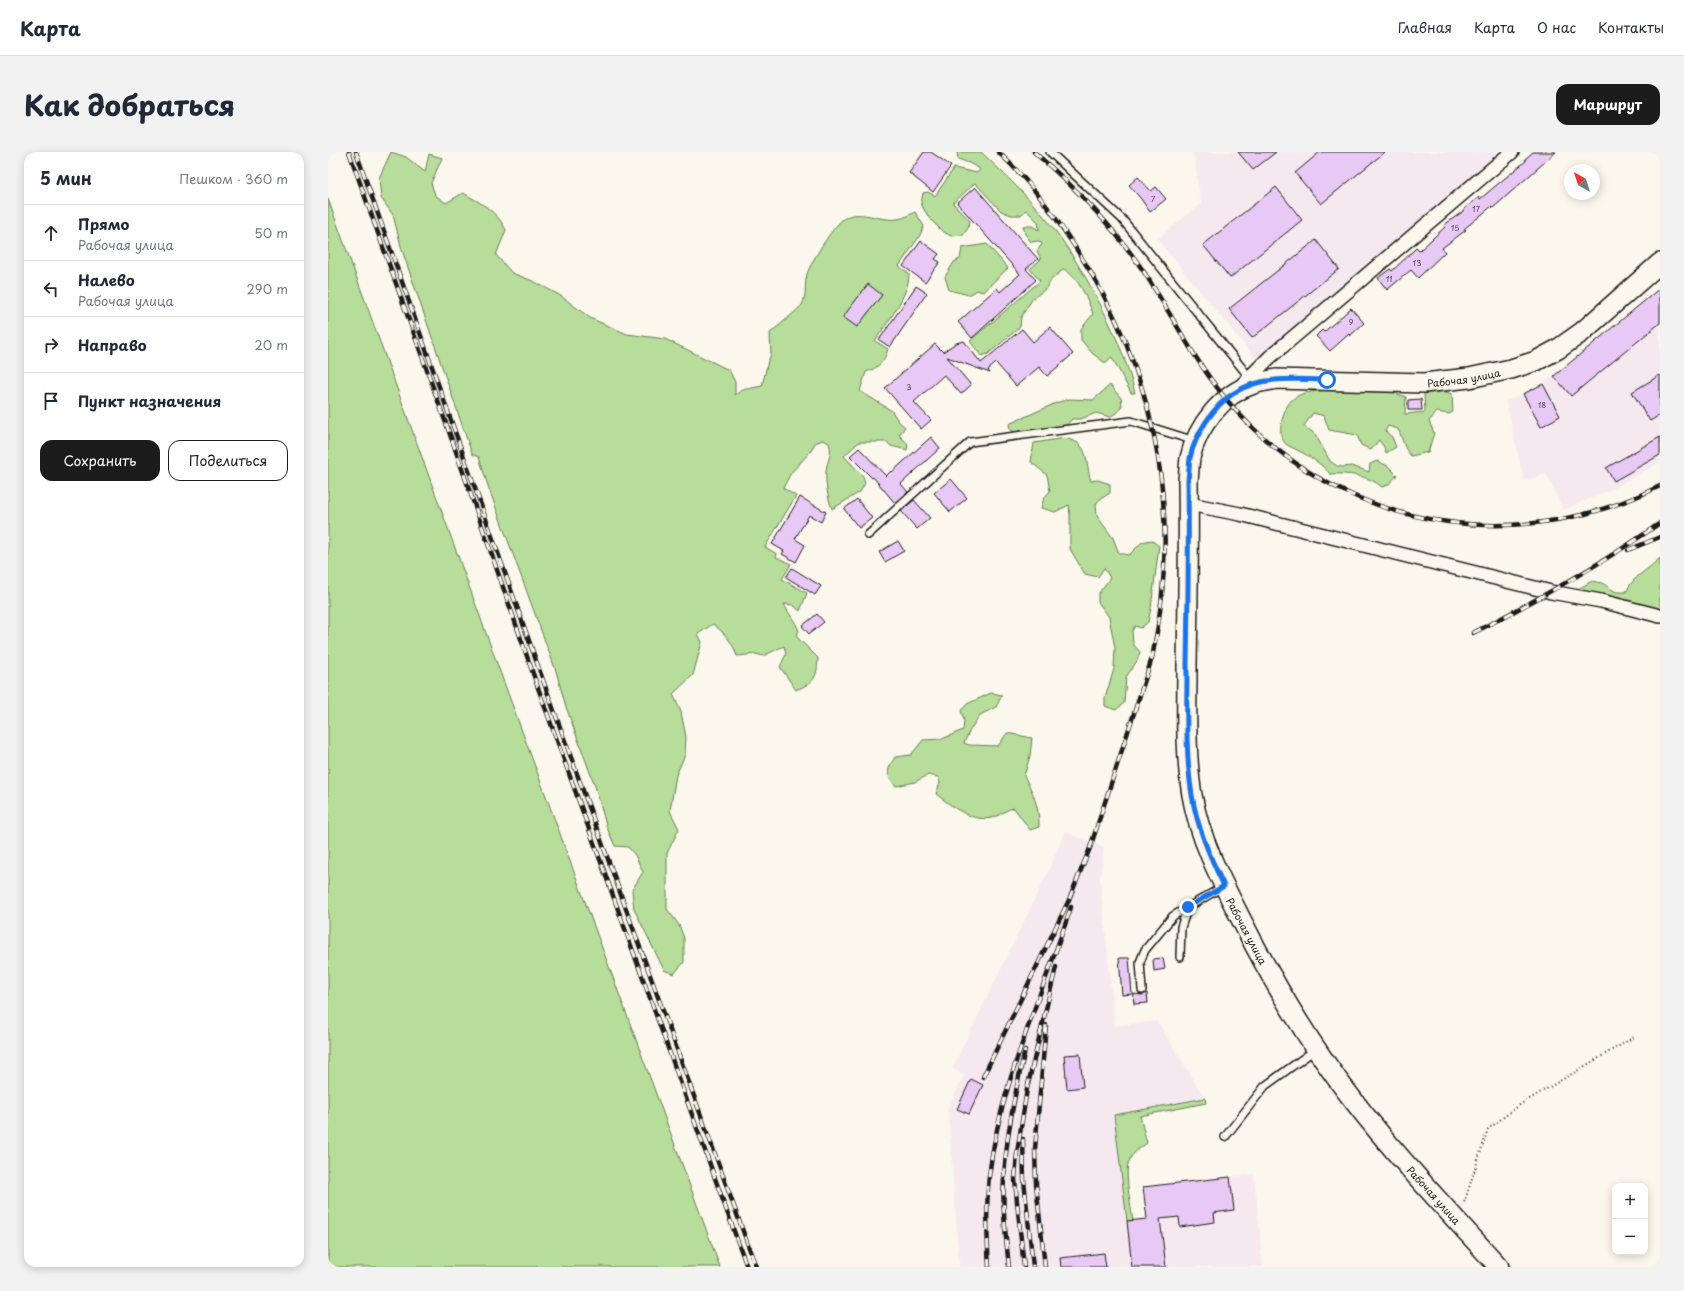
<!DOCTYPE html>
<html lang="ru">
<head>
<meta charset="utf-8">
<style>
	body { margin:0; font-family:"Playpen Sans",sans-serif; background:#f2f2f3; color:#1f2937 }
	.controls { position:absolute; right:12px; bottom:12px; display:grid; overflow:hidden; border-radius:8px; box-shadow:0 2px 10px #0003 }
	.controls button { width:36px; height:36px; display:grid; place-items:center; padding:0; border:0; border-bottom:1px solid #e0e1e3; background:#fff; color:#1f2937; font:20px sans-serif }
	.compass { position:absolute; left:1236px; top:12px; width:36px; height:36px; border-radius:50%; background:#fff; box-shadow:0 2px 10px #0003; rotate:321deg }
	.stop { position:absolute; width:12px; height:12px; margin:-9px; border:3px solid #1a73e8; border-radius:50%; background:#fff }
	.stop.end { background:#1a73e8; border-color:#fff; box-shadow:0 1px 4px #0008 }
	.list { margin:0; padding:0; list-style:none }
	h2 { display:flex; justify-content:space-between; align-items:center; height:52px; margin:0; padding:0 16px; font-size:17px }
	h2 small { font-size:13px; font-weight:400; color:#747a83 }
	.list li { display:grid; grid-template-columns:26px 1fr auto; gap:12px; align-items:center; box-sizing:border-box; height:56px; padding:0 16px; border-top:1px solid #e0e1e3 }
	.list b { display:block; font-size:15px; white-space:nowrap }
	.list p { margin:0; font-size:13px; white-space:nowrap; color:#747a83 }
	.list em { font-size:13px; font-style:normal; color:#747a83 }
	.actions { display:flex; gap:8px; padding:12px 16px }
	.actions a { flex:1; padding:9px 0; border:1px solid #1c1c1c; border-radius:12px; text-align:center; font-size:14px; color:#1c1c1c }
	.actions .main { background:#1c1c1c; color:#fff }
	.icon { flex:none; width:22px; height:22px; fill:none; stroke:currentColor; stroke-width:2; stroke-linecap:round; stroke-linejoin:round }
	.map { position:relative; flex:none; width:1332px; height:1115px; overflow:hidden; border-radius:12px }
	header { display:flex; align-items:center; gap:24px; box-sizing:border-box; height:56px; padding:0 20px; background:#fff; border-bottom:1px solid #e0e1e3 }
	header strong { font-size:19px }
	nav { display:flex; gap:22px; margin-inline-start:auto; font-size:14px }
	.intro { display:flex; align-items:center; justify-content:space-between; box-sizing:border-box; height:96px; padding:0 24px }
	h1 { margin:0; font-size:28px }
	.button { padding:10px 18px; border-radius:12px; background:#1c1c1c; color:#fff; font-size:14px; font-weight:700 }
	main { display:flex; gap:24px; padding:0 24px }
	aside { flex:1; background:#fff; border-radius:12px; box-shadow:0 2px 10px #0003 }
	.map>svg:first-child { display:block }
	.built { fill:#f5e9ef }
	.green { fill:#b6dd99; stroke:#697c5a }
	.building { fill:#e8c8f5; stroke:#1c1c1c }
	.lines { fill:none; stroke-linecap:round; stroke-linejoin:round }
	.lane-casing { stroke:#1c1c1c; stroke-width:10 }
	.street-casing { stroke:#1c1c1c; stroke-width:16 }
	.secondary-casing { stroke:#1c1c1c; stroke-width:22 }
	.path { stroke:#1c1c1c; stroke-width:2; stroke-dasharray:1 3; stroke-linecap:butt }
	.lane { stroke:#fbf7ec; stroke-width:7 }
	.street { stroke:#fbf7ec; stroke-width:13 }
	.secondary { stroke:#fbf7ec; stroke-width:19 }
	.rail-casing { stroke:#1c1c1c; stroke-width:4.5 }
	.rail { stroke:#fbf7ec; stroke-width:3; stroke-dasharray:9; stroke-linecap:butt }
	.route { stroke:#1a73e8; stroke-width:5 }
	.labels { text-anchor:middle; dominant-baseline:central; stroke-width:3; stroke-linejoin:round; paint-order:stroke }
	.number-label { font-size:8px; fill:#4f4752 }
	.street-label { font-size:10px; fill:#1c1c1c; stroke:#fbf7ec }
</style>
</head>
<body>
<header>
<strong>Карта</strong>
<nav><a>Главная</a><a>Карта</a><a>О нас</a><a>Контакты</a></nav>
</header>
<div class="intro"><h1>Как добраться</h1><a class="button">Маршрут</a></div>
<main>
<aside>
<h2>5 мин<small>Пешком · 360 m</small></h2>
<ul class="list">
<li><svg class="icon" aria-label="ahead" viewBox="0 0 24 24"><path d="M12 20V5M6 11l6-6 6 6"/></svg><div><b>Прямо</b><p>Рабочая улица</p></div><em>50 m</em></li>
<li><svg class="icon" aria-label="left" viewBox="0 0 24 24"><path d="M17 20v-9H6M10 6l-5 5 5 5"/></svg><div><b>Налево</b><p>Рабочая улица</p></div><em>290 m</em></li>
<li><svg class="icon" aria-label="right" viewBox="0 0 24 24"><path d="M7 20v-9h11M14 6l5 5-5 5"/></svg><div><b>Направо</b></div><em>20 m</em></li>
<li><svg class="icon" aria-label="arrive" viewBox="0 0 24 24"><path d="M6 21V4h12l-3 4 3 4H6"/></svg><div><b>Пункт назначения</b></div></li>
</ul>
<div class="actions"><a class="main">Сохранить</a><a>Поделиться</a></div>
</aside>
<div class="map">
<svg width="1332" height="1115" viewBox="0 0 1332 1115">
	<rect width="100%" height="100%" fill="#fbf7ec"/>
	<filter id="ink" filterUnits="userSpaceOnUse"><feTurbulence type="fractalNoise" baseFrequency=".025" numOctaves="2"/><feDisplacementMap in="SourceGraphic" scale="8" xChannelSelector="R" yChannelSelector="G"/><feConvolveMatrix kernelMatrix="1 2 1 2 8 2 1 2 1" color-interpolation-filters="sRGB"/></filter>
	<g filter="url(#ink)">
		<g class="built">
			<polygon points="865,0 1174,0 928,207 829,87 873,52"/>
			<polygon points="1332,136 1332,310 1286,336 1235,358 1218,322 1196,329 1178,249 1195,242 1226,224"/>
			<polygon points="737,680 776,695 772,727 787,874 829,869 877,946 786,963 799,1069 819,1067 815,1035 926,1022 935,1115 631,1115 620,957 636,923 624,917 718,724"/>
		</g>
		<g class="green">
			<path d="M63,0L78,5L97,20L101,2L114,6L103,31L107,43L118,51L135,41C153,51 169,59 178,78L168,103L184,121L205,129L233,144L262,166L299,182L337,187L401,218L407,230V243L414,238L434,234L440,209L443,203L442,181C448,176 471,157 474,153C479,144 476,132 479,122C483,110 504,76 514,68C530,55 551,70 570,67C576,66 581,63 587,60L596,74L591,85L571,114L581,122C581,144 559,170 547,189L560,197C556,210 550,216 538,220L532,239L564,259L570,269L577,275L571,283L580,292L579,298L563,294L559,290H531L516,304L535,324L537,331L532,340L504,357C500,346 497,332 498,319C499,307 505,304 501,291L495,288L487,291L483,299L463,321L455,336L468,344L437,395L449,402L448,405L463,412L454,427L479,441L472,459L465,453L456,452C461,463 467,468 471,479L468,484L490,506C489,526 487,530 468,538L452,515L458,502L456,494L435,504L428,502L409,504C405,490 396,481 385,472L370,482L374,490L365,523L345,542L353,560L358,585L357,603L348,623L342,659L351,677L339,701V757L351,773L356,786V810L346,822L336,818L306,757L304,738L315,720L307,703L300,695L287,694L279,676L267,634L238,555L228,519L161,337L151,305L144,302L74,98L65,63L53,46L51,26Z"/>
			<path d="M629,0H653C684,29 720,64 742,100C769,142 795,193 807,241H803L784,205L777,211L764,201L753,188V177L765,162C758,144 752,128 736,117L723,128L719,136L705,146L693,165L692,175L660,202L653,204L642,189L712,129L702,117L713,107L709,99L714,92L711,89L703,90L697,82L695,74H704L711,78L710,70L698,58L693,63H683L673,59L647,31L625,51L642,69L640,76L635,83L623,84L614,79L601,66L593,52L595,41L600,40L607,44L626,16L649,21L652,17L641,11L630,7Z"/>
			<polygon points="0,47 174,525 392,1115 0,1115"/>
			<polygon points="659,92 680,116 655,140 649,138 641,143 621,138 617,125 626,110 632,107 634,96"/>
			<polygon points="782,233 793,246 794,253 791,259 782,265 768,261 753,267 744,267 737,275 687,280 682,278 681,272 728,251 741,247 765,248"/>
			<path d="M1004,238H1059L1078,245L1077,262L1097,260L1096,242L1112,238L1124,242L1125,260L1121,262L1109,260L1101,269L1106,281L1100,300L1083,304C1074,294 1076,289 1070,277L1060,274L1057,279L1064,285L1068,295L1058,301L1056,295L1051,288L1043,298L1033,293L1029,283L1001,278L996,264L985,261L976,274L987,282L1002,309L1009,314L1014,315L1024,314L1041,320L1042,312L1049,309L1060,314L1069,323L1060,333L1054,335C1040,323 1020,321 1002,322C995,313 985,307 975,301C970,298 964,296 959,293C953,288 952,280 953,273C959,240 974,240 1004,238Z"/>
			<path d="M737,286C742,288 749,289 752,293C760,300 759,318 763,329L770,328L782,332V341L771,348L768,352L769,364L785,386L791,401L801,403L814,390L823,388L831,394L823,456L820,470L813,476L807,474L804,479L805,492L812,500L809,509L798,525L796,551L788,558L777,554V546L786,517L787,496L781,465L770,450V442L782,426L776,416L770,425L757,422L742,397V364L741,353L727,360L713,356L716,346L722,339L719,323L703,310L706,291Z"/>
			<path d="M1332,406V460L1252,445L1250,437L1264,429L1274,431L1288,440H1298C1306,423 1319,419 1332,406Z"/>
			<path d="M663,541L674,543L668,555L652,563L642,578L636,591L641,593L670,594L679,581L704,586L702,604L696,624C705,639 712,658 711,675L702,678L686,656C678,657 672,664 664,666C642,670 624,654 608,642L612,631L610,625L600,623L587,630L568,634C557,622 559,618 567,605L583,603L595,588L614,587L635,578L636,568L633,559L639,552Z"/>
			<path d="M877,946L878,951L812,964L819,991C812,996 804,1001 801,1009C796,1019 803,1056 805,1069H799L786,963Z"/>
		</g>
		<g class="building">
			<polygon points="596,0 603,0 623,14 605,40 581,21"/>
			<polygon points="910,0 948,0 925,18"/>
			<polygon points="992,0 1057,0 993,52 967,21"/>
			<polygon points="1205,0 1228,0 1165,56 1164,54 1136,77 1138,78 1114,96 1117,100 1090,126 1083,118 1059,138 1050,126 1062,117 1064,119 1088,96 1091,99 1117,75 1116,73 1137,58 1136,57 1151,45 1152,47 1171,31 1198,9 1197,7"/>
			<polygon points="810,25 823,39 828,35 838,47 822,60 813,47 801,33"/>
			<polygon points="647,35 710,107 698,117 708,128 644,186 630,170 669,136 672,140 692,122 629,51"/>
			<polygon points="948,35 974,68 902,126 875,93"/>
			<polygon points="988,88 1011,117 924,186 901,157"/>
			<polygon points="593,89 611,102 607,107 612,110 597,130 575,114"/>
			<polygon points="540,132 554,143 529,175 515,165"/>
			<polygon points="588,134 599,141 562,195 551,188"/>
			<polygon points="1332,136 1332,171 1243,244 1226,224"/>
			<polygon points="1023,156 1036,171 1022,184 1021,182 1002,199 988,184 994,178 996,180"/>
			<polygon points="722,175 745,202 719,224 711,215 688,234 668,211 660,218 662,221 619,205 643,233 633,242 616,223 586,250 603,268 593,277 557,236 607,192 615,200 628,191 636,189 653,211 694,177 705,190"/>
			<polygon points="1332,223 1332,263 1322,269 1304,240"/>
			<polygon points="1215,232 1232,264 1213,275 1195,242"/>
			<polygon points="1093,247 1094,258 1080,258 1080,248"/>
			<polygon points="603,285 612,296 573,332 580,340 567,351 545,325 544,326 522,304 531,296 558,324 563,319 564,320"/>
			<polygon points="1332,285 1332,303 1286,329 1278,316"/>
			<polygon points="623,327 639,346 622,360 606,341"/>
			<polygon points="472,345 498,360 493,370 481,363 467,387 477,393 468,410 454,402 456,399 444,392"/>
			<polygon points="529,347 544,366 531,376 516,357"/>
			<polygon points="586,348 602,366 589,377 573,359"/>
			<polygon points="570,389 576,399 557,410 551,400"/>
			<polygon points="464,416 493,434 487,443 458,425"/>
			<polygon points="489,462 496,470 481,482 474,474"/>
			<polygon points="791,806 801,806 804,842 794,843"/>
			<polygon points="835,806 837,817 826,819 825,807"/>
			<polygon points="819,841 820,851 806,852 805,842 815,843"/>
			<polygon points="752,902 755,935 739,937 736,903"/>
			<polygon points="643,927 655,933 641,962 629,957"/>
			<polygon points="902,1025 906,1058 886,1061 887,1070 852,1075 851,1065 832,1067 838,1115 804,1115 799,1069 819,1067 815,1035"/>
			<polygon points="776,1101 778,1115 733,1115 732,1106"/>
		</g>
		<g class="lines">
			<defs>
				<g id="lane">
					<polyline points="722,0 794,67 922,226"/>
					<polyline points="540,383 642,290 803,269 867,289"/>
					<polyline points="852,805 853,775 860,755"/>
					<polyline points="814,838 812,810 817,798 845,764 896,734"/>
					<polyline points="897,985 937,934 988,897"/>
				</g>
				<g id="street">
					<polyline points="913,234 942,205 1184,0"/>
					<polyline points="861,352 912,362 1223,440 1273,449 1332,464"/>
				</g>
				<g id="secondary">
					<path id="s1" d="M1171,1115C1121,1060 1070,1006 1025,948C982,893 946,832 915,771C894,730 872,689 864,643C857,601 859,557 859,514C860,452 861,390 860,328C861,321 861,313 862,306C869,274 895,241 926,232C933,229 941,229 948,227L1096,231L1141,226L1183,217L1208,209L1230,197L1254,180L1332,111"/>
				</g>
			</defs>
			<use href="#lane" class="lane-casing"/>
			<use href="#street" class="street-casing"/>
			<use href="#secondary" class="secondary-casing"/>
			<polyline class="path" points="1135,1054 1160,977 1193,952 1306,885"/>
			<use href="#lane" class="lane"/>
			<use href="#street" class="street"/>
			<use href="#secondary" class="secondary"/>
			<defs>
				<g id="rail">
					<polyline points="21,0 125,291 209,533 419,1115"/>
					<polyline points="28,0 216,531 428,1115"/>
					<path d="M706,0C747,35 786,75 816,120C844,163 866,208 898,247C1004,376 1185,408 1332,334"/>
					<polyline points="1300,398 1332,385"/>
					<path d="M1145,481C1209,448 1273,413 1332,371"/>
					<path d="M655,925L740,750L762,696L824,506C856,357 827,212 741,86C721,55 698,25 670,0"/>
					<polyline points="695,987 696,1028 705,1115"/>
					<path d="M661,1115C659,1085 658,1054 661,1024C672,931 714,844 743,755"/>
					<path d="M681,1115C678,1086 674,1056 676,1027C678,983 687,940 697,898"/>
					<polyline points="696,1115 689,1050 687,1027 689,1001 699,937 728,815"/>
					<polyline points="717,1115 708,1032 707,997 718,873"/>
				</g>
			</defs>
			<use href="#rail" class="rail-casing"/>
			<use href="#rail" class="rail"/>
		</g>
	</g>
	<g class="lines" filter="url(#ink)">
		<path class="route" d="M860,755L896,734C882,705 869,675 864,643C857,600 859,556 859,513C860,451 861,389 860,328C861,321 861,313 862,306C867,283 885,254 906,241C918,233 933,229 947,228C964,226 982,228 999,228"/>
	</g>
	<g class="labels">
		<g class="number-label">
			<text x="825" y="47">7</text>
			<text x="1148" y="57">17</text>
			<text x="1127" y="76">15</text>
			<text x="1089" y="111">13</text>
			<text x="1061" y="127">11</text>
			<text x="1023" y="170">9</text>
			<text x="581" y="235">3</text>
			<text x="1214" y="253">18</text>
		</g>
		<g class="street-label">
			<text stroke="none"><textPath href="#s1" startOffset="1219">Рабочая улица</textPath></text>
			<text transform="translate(919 779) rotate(62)">Рабочая улица</text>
			<text transform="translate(1106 1043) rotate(48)">Рабочая улица</text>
		</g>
	</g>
</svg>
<div class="controls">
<button>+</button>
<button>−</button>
</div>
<svg class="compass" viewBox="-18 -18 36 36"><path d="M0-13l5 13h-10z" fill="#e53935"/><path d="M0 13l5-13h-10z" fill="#747a83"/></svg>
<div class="stop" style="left:999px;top:228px"></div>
<div class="stop end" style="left:860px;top:755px"></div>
</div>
</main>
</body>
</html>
